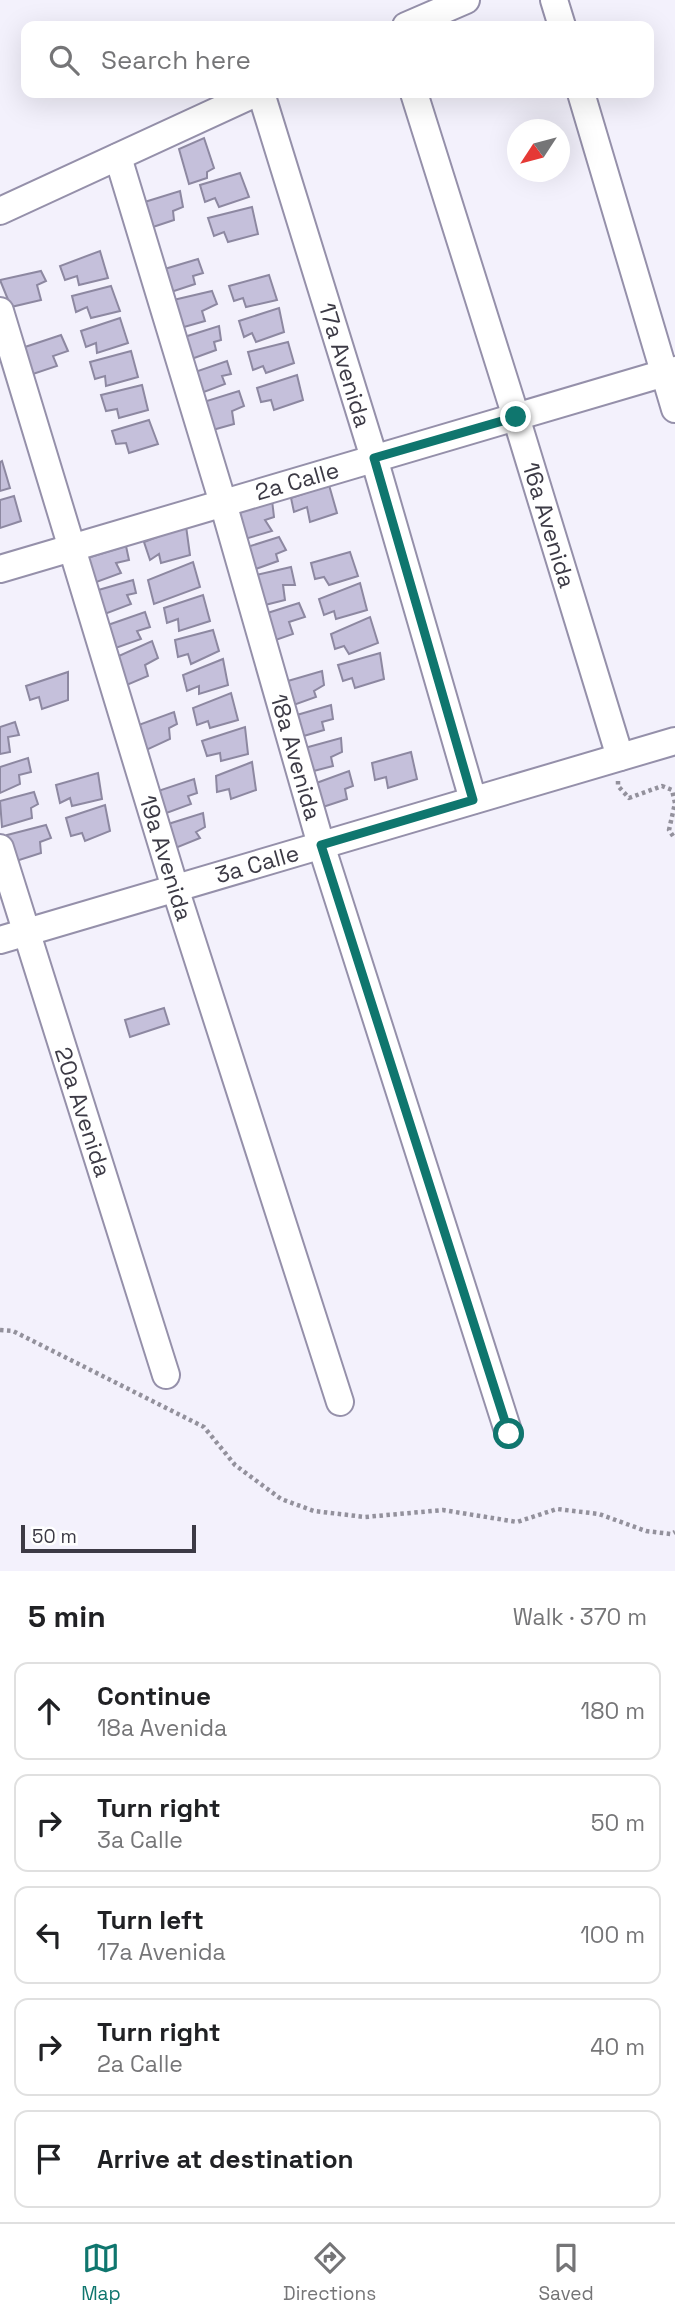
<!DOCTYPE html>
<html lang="en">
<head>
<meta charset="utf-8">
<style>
	body { margin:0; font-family:"Space Grotesk",sans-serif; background:#f6f6f6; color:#202124 }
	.compass { position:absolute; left:507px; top:119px; width:63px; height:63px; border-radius:50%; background:#fff; box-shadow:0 7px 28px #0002; rotate:234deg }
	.scale { position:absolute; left:21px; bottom:18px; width:175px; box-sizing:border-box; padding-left:7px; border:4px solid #3c3a45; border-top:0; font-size:19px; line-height:24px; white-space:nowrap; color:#3c3a45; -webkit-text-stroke:5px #fff; paint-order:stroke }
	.stop { position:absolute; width:21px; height:21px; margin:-16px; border:5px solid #0f766e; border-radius:50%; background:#fff }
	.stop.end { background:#0f766e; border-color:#fff; box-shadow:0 2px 7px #0008 }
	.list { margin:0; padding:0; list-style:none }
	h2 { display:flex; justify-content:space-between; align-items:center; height:91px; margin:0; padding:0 28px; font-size:30px }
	h2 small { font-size:23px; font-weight:400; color:#757577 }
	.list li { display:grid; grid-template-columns:46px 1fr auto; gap:21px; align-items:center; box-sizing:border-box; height:98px; margin:0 14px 14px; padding:0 14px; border:2px solid #e0e0e0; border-radius:14px }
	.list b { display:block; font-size:26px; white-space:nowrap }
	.list p { margin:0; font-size:23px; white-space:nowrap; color:#757577 }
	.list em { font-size:23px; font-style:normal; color:#757577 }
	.icon { flex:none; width:38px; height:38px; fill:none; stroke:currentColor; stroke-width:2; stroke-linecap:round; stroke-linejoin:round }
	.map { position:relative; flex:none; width:675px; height:1571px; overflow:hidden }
	.search { position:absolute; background:#fff; box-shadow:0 7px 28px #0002; left:21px; right:21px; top:21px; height:77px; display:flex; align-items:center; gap:18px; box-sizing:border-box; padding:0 24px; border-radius:14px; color:#757577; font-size:26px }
	.sheet { height:651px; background:#fff }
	nav { display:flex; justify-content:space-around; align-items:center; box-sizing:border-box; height:98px; border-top:2px solid #e0e0e0; background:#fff; font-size:19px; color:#757577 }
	nav a { display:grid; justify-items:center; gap:4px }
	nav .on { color:#0f766e }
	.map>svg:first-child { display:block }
	.building { fill:#c5c0db; stroke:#8d88a1; stroke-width:2 }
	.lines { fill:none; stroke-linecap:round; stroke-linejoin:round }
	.street-casing { stroke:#9590aa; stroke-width:30 }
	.path { stroke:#93919c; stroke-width:4.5; stroke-dasharray:3.5 3.5; stroke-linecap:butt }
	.street { stroke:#fff; stroke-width:26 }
	.route { stroke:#0f766e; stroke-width:9 }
	.labels { text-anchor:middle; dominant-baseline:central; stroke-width:5; stroke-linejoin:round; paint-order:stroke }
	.street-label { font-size:23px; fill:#3c3a45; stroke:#fff }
</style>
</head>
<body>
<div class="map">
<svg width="675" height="1571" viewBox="0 0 675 1571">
	<rect width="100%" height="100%" fill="#f3f1fc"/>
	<g class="building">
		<polygon points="204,138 214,168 207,172 207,178 189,184 179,149"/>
		<polygon points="240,173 249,197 219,207 215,198 205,202 200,185"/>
		<polygon points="180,191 183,207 173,211 174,220 144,230 135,205"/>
		<polygon points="252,207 258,234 228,242 224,232 214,236 208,218"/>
		<polygon points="100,251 108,278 79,285 77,276 65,280 60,266"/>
		<polygon points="198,259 203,273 193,276 195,284 165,294 158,271"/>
		<polygon points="41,271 46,281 37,285 41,300 11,307 0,280"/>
		<polygon points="269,275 277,300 246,307 243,298 234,301 229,286"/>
		<polygon points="111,286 120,311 91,318 87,307 76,312 72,296"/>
		<polygon points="212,291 217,304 202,311 205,321 177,329 169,301"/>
		<polygon points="279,308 284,332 256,342 252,333 244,337 239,321"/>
		<polygon points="120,318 128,343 97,353 96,343 86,347 81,331"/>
		<polygon points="219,326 221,340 214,342 216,350 186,361 178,339"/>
		<polygon points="61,335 68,351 53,356 57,366 30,375 22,348"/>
		<polygon points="288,342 294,363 266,373 263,366 253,370 248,352"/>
		<polygon points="131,351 138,377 106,386 105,376 95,379 90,362"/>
		<polygon points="227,361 231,374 222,376 225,384 196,395 189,374"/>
		<polygon points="297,375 303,400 274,410 271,400 261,402 257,388"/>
		<polygon points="142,385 148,410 119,418 117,409 106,411 101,395"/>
		<polygon points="239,391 244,406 232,411 234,424 209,431 197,404"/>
		<polygon points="149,420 158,444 129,453 126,443 116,444 112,431"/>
		<polygon points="2,461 10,488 0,491 0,462"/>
		<polygon points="329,485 337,513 310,522 307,507 294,512 291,498"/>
		<polygon points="14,496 21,521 0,528 0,500"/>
		<polygon points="272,500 274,517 265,520 272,531 238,541 231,513"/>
		<polygon points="186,526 190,555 161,563 159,554 150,560 144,542"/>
		<polygon points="279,537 286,550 276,554 278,561 250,571 241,549"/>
		<polygon points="126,546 129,560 116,563 121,573 91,584 84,559"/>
		<polygon points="350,552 358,576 329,585 324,577 315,579 311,563"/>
		<polygon points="193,562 200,587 154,604 148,580"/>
		<polygon points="291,567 295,585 283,585 285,600 257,607 247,577"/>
		<polygon points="133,580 136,593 127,595 131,604 102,615 95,591"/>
		<polygon points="360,583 367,610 336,619 334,611 324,615 319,599"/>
		<polygon points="203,595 210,621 179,631 178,619 167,623 164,608"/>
		<polygon points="299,603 305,617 289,622 293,634 267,643 258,616"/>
		<polygon points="145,612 150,627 137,631 141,639 110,650 105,626"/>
		<polygon points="370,617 378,643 349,654 344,646 335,649 331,634"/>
		<polygon points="213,630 219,651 191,664 188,654 178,657 175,640"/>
		<polygon points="152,641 158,658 145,665 148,676 122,687 112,659"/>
		<polygon points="380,653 384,679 355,688 352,678 343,681 338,665"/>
		<polygon points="223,659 228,685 199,694 199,686 187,691 183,675"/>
		<polygon points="322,671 324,685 314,691 316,697 288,707 281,683"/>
		<polygon points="68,672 68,700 42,709 39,697 30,700 26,686"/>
		<polygon points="231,693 238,720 210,728 208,721 197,725 193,708"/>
		<polygon points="331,705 333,719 322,722 324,730 297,738 290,717"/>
		<polygon points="174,712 177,724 169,728 170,739 142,752 133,727"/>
		<polygon points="15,722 19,735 8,737 10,752 0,754 0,727"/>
		<polygon points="245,727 248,754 221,761 220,753 207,756 202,741"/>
		<polygon points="341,738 342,752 331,757 333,766 306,773 301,749"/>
		<polygon points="411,752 417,779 388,788 386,777 375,780 372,763"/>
		<polygon points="28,758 31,772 19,775 20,784 0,793 0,767"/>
		<polygon points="252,762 256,790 231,799 229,789 217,792 216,776"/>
		<polygon points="349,771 353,786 345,789 347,799 317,809 311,785"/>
		<polygon points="98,773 102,799 72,806 70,798 60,803 56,785"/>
		<polygon points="194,779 197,793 188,796 191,804 161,815 152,793"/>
		<polygon points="34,792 38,804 31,808 32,818 2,827 0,801"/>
		<polygon points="105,805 110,831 85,841 82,833 71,836 66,818"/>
		<polygon points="203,813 205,827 196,832 200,838 173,849 165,825"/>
		<polygon points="46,825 51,838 40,842 41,853 13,862 7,835"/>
		<polygon points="164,1008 169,1024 130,1037 125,1020"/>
	</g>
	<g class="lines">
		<defs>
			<g id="street">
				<polyline points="554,0 562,26"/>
				<polyline points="406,26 466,0"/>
				<polyline points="261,93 374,458 473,800"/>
				<polyline points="414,93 516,417 620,757"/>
				<polyline points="581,93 675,409"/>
				<polyline points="118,157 223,503 321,845 509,1434"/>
				<polyline points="0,211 256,93"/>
				<polyline points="0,311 175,888 340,1402"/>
				<polyline points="0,569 675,370"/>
				<polyline points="0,848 166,1375"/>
				<polyline points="0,940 675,741"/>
			</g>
		</defs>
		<use href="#street" class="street-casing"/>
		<g class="path">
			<polyline points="618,781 618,786 629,798 662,786 672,790 675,803 669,830 675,839"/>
			<polyline points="0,1330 13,1331 204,1427 235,1465 281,1499 314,1511 365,1517 443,1510 517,1522 557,1509 599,1514 646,1531 671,1534 675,1532"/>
		</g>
		<use href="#street" class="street"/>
	</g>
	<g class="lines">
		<polyline class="route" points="509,1434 321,845 473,800 374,458 516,417"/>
	</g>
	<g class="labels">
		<g class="street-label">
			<text transform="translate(345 365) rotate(73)">17a Avenida</text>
			<text transform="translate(297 481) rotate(-16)">2a Calle</text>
			<text transform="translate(549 525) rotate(73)">16a Avenida</text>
			<text transform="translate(296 757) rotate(74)">18a Avenida</text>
			<text transform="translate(166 858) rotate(73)">19a Avenida</text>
			<text transform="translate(257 864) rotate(-16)">3a Calle</text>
			<text transform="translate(83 1112) rotate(72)">20a Avenida</text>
		</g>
	</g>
</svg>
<svg class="compass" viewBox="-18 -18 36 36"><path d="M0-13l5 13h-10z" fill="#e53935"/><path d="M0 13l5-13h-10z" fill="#757577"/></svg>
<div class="scale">50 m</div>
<div class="stop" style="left:509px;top:1434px"></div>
<div class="stop end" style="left:516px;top:417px"></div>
<div class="search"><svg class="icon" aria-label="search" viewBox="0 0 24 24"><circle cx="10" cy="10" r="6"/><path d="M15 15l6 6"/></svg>Search here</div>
</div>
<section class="sheet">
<h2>5 min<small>Walk · 370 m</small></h2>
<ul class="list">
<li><svg class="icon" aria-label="ahead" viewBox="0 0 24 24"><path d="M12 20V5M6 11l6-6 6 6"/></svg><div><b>Continue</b><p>18a Avenida</p></div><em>180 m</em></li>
<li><svg class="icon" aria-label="right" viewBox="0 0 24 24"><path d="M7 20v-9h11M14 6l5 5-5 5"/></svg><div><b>Turn right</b><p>3a Calle</p></div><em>50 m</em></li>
<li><svg class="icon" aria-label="left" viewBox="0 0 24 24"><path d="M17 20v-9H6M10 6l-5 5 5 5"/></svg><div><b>Turn left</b><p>17a Avenida</p></div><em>100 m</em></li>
<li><svg class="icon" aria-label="right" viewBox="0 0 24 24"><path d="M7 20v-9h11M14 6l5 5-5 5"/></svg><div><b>Turn right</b><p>2a Calle</p></div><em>40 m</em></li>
<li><svg class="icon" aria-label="arrive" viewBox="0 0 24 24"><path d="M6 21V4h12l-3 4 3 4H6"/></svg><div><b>Arrive at destination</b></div></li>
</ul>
</section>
<nav>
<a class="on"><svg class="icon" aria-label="map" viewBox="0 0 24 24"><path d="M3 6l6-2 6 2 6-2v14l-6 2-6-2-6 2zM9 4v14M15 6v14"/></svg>Map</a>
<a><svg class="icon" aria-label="directions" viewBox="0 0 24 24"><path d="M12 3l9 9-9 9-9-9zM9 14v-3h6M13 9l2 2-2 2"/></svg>Directions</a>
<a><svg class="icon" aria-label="saved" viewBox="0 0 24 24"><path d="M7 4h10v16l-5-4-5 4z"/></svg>Saved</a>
</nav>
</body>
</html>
